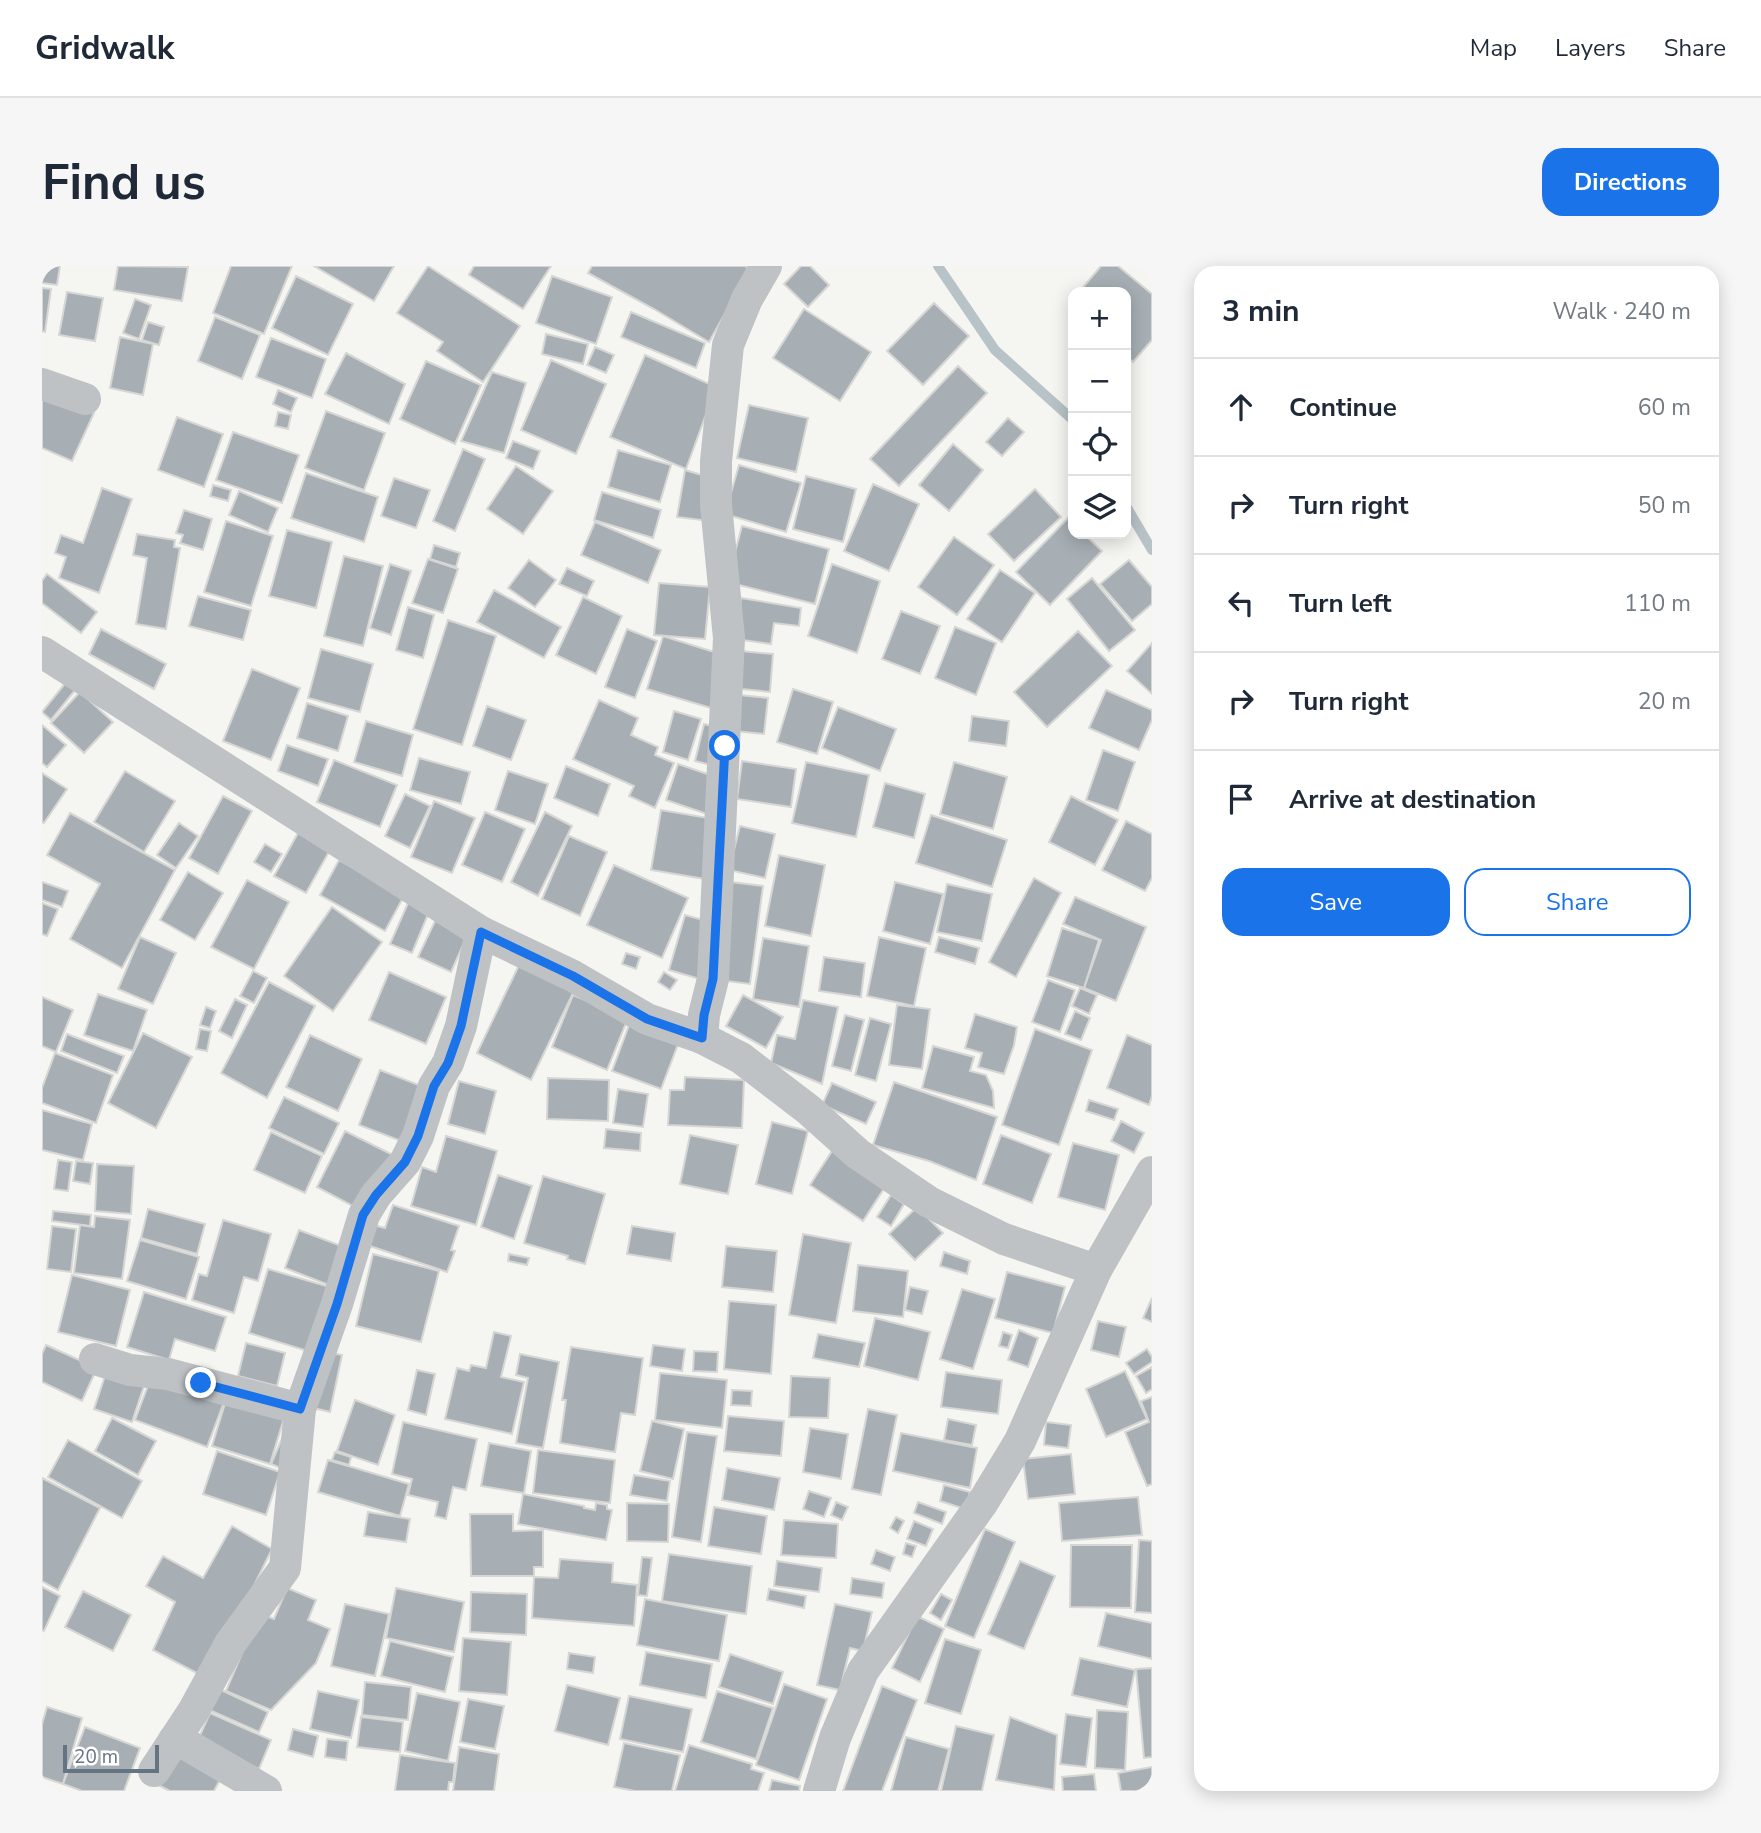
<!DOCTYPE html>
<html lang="en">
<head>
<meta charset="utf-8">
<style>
	body { margin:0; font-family:"Nunito Sans",sans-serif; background:#f6f6f7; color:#1f2937 }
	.controls { position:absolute; right:21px; top:21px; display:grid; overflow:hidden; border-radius:14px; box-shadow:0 4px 18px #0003 }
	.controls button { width:63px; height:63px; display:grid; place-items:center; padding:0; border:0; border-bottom:2px solid #e0e1e3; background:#fff; color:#1f2937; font:35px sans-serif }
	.scale { position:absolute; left:21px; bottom:18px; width:96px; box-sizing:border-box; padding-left:7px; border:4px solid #647482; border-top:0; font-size:19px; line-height:24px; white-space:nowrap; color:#647482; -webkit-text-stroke:5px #fff; paint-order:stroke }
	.stop { position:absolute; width:21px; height:21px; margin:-16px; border:5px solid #1a73e8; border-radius:50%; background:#fff }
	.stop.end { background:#1a73e8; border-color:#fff; box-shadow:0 2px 7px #0008 }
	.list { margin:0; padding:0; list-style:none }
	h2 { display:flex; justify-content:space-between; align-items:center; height:91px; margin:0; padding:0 28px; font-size:30px }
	h2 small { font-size:23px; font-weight:400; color:#747a83 }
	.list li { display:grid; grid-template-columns:46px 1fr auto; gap:21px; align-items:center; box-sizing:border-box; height:98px; padding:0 28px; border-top:2px solid #e0e1e3 }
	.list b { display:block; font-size:26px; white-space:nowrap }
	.list em { font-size:23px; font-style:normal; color:#747a83 }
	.actions { display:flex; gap:14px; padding:21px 28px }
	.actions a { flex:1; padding:16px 0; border:2px solid #1a73e8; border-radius:21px; text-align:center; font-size:24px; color:#1a73e8 }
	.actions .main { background:#1a73e8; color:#fff }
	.icon { flex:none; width:38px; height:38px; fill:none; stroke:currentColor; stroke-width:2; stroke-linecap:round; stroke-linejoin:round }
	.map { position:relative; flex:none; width:1110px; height:1525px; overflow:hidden; border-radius:21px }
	header { display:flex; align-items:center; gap:42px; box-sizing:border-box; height:98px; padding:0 35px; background:#fff; border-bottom:2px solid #e0e1e3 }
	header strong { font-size:33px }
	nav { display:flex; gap:38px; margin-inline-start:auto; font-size:24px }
	.intro { display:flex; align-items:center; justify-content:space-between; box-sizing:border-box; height:168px; padding:0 42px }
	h1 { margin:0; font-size:49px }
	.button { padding:18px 32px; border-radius:21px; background:#1a73e8; color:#fff; font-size:24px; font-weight:700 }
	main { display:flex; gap:42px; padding:0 42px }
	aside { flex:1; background:#fff; border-radius:21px; box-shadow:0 4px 18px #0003 }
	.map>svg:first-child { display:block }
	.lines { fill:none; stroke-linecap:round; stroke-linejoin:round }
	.stream { stroke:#b8c3c8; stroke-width:10 }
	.building { fill:#a7afb4; stroke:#d6d6d4; stroke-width:2 }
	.street { stroke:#bec2c5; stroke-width:32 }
	.route { stroke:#1a73e8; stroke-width:9 }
</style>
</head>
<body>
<header>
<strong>Gridwalk</strong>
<nav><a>Map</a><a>Layers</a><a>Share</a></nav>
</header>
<div class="intro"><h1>Find us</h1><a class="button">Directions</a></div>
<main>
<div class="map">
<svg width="1110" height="1525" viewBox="0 0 1110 1525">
	<rect width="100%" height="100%" fill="#f5f5f1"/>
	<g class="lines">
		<g class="stream">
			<polyline points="896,0 953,84 1031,154"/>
			<polyline points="1084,240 1110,284"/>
		</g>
	</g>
	<g class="building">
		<polygon points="0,0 18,0 15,19 0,17"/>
		<polygon points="76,0 146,1 140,35 72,24"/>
		<polygon points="189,0 250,0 222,68 171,47"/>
		<polygon points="272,0 352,0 332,35"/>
		<polygon points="386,0 478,60 441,116 395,85 401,76 355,47"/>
		<polygon points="432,0 509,0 481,43 427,9"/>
		<polygon points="550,0 703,0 708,3 667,76 612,43 546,7"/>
		<polygon points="759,0 768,0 787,19 766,41 742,18"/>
		<polygon points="1059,0 1076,0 1110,28 1110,74 1091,96 1084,89 1084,26 1037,26"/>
		<polygon points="254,10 311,38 286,89 230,62"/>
		<polygon points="510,10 570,31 554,78 494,57"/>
		<polygon points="0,22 9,23 3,66 0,65"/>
		<polygon points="25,26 61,32 53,75 17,69"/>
		<polygon points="93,33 109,39 97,73 81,67"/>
		<polygon points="892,37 927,70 881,119 845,85"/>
		<polygon points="762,43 829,86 798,135 731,92"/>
		<polygon points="589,46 663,77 654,102 579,71"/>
		<polygon points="173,51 218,69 200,113 156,95"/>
		<polygon points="106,56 122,61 117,79 100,74"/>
		<polygon points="504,68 546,78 541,98 500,88"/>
		<polygon points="78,71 111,78 101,129 68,122"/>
		<polygon points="229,72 284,93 270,132 214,111"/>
		<polygon points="553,81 572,89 564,107 545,99"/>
		<polygon points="304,87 363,118 347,158 283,128"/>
		<polygon points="603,89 674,121 644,203 568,171"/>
		<polygon points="509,94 564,118 534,188 479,164"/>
		<polygon points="384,95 439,119 413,178 358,153"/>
		<polygon points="916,100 945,127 857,220 828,193"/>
		<polygon points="450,106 484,117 462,187 419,175"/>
		<polygon points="2,124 52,147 30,195 0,182 0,128"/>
		<polygon points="236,124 255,132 249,146 231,138"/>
		<polygon points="707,139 766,152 754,206 695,192"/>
		<polygon points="284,145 343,167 322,224 263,202"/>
		<polygon points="236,146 249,149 246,163 233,160"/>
		<polygon points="135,151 181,168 162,221 116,204"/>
		<polygon points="966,152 982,166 960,190 944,176"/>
		<polygon points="191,166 257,189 240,237 174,214"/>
		<polygon points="471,175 498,185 491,203 464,192"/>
		<polygon points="911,178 941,204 907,245 877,219"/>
		<polygon points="421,183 443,193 413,265 391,255"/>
		<polygon points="576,184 629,199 618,236 566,221"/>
		<polygon points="697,199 759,217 744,266 683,248"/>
		<polygon points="474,200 511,225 481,268 445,243"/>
		<polygon points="643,204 670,212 667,255 635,251"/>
		<polygon points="264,207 336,231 322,276 249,252"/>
		<polygon points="764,210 814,223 801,276 751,263"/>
		<polygon points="352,212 388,224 374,262 339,250"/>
		<polygon points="831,218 877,238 847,305 802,285"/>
		<polygon points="171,219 189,224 186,235 168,230"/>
		<polygon points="60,222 90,233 57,327 17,312 24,291 13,287 19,269 41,277"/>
		<polygon points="993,223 1019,251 972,295 946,268"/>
		<polygon points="197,225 236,242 226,266 187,249"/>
		<polygon points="560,226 619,244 611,272 552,254"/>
		<polygon points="142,244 170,253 161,284 138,277 141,269 134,267"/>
		<polygon points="1026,252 1031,257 1031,268 1042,268 1060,285 1008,339 974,306"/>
		<polygon points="184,255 231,270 209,340 162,326"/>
		<polygon points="553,256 619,284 606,317 539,289"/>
		<polygon points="700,260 787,283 773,338 685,316"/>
		<polygon points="245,264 290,276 274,342 227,330"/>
		<polygon points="95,268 133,274 132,281 138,282 124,363 94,358 105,292 91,289"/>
		<polygon points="912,271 952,299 915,349 876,321"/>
		<polygon points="392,279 418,287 414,301 388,293"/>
		<polygon points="302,290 341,300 321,380 282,370"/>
		<polygon points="386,293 416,303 401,347 370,337"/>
		<polygon points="487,294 514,314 493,341 466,322"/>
		<polygon points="1087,294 1110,321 1110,338 1090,355 1058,318"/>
		<polygon points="348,298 369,305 349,369 328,362"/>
		<polygon points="790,298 838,315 815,387 766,370"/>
		<polygon points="525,302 552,315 545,330 517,318"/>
		<polygon points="958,304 993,327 960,376 925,353"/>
		<polygon points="5,308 55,346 39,367 0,337 0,315"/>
		<polygon points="1050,312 1093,364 1067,385 1025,333"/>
		<polygon points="617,317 668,321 663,373 612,369"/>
		<polygon points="452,324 519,361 502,392 435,356"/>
		<polygon points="156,330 209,344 201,374 147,360"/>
		<polygon points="541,331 580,350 554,408 514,389"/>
		<polygon points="699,332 759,342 757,360 732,357 729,378 693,373"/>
		<polygon points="366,341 392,349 381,392 354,384"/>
		<polygon points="859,345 898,360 878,408 840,393"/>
		<polygon points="406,354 454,370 420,479 371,463"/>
		<polygon points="913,361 954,377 934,429 893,412"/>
		<polygon points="59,363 124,398 112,423 47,388"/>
		<polygon points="585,363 615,375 593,432 563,421"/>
		<polygon points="1036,365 1070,400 1005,461 972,426"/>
		<polygon points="621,370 685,390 669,442 605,423"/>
		<polygon points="1110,377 1110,428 1085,405"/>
		<polygon points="279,383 331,398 318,446 266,432"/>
		<polygon points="689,384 731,388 728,426 700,423"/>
		<polygon points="210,403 258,422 229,494 181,475"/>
		<polygon points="25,415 34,423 9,454 0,446"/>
		<polygon points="751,423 791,436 775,488 735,476"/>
		<polygon points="1064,424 1110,444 1110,454 1097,484 1047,462"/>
		<polygon points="38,426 71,456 42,487 9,457"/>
		<polygon points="697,429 726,432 722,468 693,465"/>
		<polygon points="557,434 596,452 589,469 616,481 613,489 632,497 613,542 587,530 592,520 531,493"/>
		<polygon points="265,437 306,450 296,485 255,472"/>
		<polygon points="445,440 484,454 469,494 431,480"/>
		<polygon points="796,441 854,463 838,505 780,482"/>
		<polygon points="632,445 659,453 646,494 621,486"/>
		<polygon points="930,450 967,455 964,480 927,475"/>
		<polygon points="324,455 371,469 360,510 312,496"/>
		<polygon points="662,458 683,463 673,500 653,495"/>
		<polygon points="0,459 24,479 5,501 0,497"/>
		<polygon points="245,479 286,493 276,520 236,505"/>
		<polygon points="1061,484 1093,496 1076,545 1044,534"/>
		<polygon points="377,492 428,506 419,538 368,524"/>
		<polygon points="292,494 355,519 338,561 275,536"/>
		<polygon points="700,495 754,503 749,541 695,533"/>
		<polygon points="764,496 827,509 814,571 750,557"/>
		<polygon points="912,496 965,511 951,563 898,548"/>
		<polygon points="636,498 677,512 665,548 624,534"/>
		<polygon points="524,500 568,518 556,550 512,532"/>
		<polygon points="83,505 133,535 102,586 52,556"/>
		<polygon points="466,505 506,518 493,558 453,544"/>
		<polygon points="0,507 25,523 2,557 0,556"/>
		<polygon points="843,517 883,528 872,572 831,561"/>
		<polygon points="363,528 388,540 368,582 343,570"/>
		<polygon points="181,530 210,545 176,608 147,592"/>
		<polygon points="1029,530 1076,554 1053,599 1007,576"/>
		<polygon points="392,535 433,552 410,607 369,591"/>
		<polygon points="619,544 672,553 663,613 609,604"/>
		<polygon points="443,546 483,563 460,616 420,599"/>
		<polygon points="503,546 530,560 496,630 469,616"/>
		<polygon points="28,547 133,604 80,702 28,673 58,618 5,589"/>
		<polygon points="889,549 965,574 950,621 874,597"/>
		<polygon points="1084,555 1110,568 1110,612 1103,625 1060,604"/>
		<polygon points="137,557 156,570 134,602 115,589"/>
		<polygon points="698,560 733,568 723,612 687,604"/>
		<polygon points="256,567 288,584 264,627 232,610"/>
		<polygon points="527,570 565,586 538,650 500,633"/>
		<polygon points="223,578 240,588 229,606 212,596"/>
		<polygon points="737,589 783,599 769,670 723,660"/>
		<polygon points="297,594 362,630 343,665 278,629"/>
		<polygon points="572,599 646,632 620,692 545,659"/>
		<polygon points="146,606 181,627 153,674 118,654"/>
		<polygon points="992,612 1019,627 974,711 947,696"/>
		<polygon points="205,614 247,636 212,703 169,681"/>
		<polygon points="0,616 26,625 20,641 0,634"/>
		<polygon points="689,616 721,620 708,718 676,714"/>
		<polygon points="853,616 901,628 888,678 841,665"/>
		<polygon points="905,618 950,628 940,675 895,666"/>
		<polygon points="1033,631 1104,661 1074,735 1042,722 1059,674 1021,658"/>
		<polygon points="0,637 16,643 5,670 0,668"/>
		<polygon points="366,637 387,646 370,687 348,678"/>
		<polygon points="290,641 340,676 291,745 242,710"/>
		<polygon points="643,649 665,655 661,714 627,704"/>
		<polygon points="394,653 426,668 409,706 376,691"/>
		<polygon points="1020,662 1057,674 1042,722 1005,710"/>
		<polygon points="98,671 134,687 111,738 76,723"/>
		<polygon points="837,671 884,682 872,740 825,730"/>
		<polygon points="897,671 937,682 933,698 893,686"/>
		<polygon points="721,672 767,680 757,741 711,733"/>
		<polygon points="584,687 598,691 594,703 580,698"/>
		<polygon points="782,691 823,697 819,731 777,725"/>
		<polygon points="478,697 533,723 489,814 435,787"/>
		<polygon points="211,705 225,712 212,737 198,730"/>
		<polygon points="347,706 404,731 384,778 327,754"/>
		<polygon points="622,706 635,714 628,724 616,716"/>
		<polygon points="1006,714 1033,724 1018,766 990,756"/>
		<polygon points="227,716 273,740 225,832 179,807"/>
		<polygon points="1038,722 1055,729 1047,748 1030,740"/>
		<polygon points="56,728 105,744 91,785 42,769"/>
		<polygon points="531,729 586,752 565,804 510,781"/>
		<polygon points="701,729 741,751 724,782 684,760"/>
		<polygon points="0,731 31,744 14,786 0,780"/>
		<polygon points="193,733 205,739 190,772 177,765"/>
		<polygon points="761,734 796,741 780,818 729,797 735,769 753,773"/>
		<polygon points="855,739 888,743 880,803 847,799"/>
		<polygon points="164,741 174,745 168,762 158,759"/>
		<polygon points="1033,745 1048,752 1039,774 1023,768"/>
		<polygon points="933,748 975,761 972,779 962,808 936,801 940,787 923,782"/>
		<polygon points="803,749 822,754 809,805 790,800"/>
		<polygon points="828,752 849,758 834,815 813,809"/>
		<polygon points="589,754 638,773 619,823 570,805"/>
		<polygon points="158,763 169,765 165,785 154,783"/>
		<polygon points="993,763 1050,784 1017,879 960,859"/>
		<polygon points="101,767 150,791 114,862 66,837"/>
		<polygon points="25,768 82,790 75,807 19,785"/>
		<polygon points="268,769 320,793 296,845 244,821"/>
		<polygon points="1085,769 1110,779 1110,830 1107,839 1065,822"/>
		<polygon points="891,780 932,791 928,805 944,809 951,825 952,842 880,822"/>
		<polygon points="13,787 71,809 54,857 0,837 0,822"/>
		<polygon points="338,804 387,823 367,878 317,859"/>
		<polygon points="643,811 702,814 700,862 626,859 628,824 642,824"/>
		<polygon points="506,812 567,814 566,855 505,853"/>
		<polygon points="417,815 454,825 443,868 406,858"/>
		<polygon points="852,816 955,851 934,914 887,895 831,879"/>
		<polygon points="790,817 834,836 824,858 780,839"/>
		<polygon points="576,823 606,828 601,861 571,857"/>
		<polygon points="242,831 297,857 282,888 227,862"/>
		<polygon points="1047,834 1076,843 1072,854 1044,845"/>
		<polygon points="0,844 50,858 41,894 0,884"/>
		<polygon points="1079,855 1102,867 1092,887 1069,875"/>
		<polygon points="730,856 766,865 750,928 714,918"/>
		<polygon points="564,863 599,867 598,885 562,882"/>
		<polygon points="303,865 351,889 322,946 275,921"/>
		<polygon points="229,866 280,890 263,927 212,904"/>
		<polygon points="648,869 696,879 686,928 638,918"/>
		<polygon points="959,869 1009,888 990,937 941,918"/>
		<polygon points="404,870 455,885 434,959 369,940 380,901 394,906"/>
		<polygon points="1031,877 1077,889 1063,944 1016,931"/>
		<polygon points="790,885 843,921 821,955 768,919"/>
		<polygon points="16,894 30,896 26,925 12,923"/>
		<polygon points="34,895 51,897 48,918 31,915"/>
		<polygon points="55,898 92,900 89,948 53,945"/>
		<polygon points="456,909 490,920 472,973 439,961"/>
		<polygon points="501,910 563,928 543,998 525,993 526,990 482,977"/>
		<polygon points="849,929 862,938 849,960 835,951"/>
		<polygon points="351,939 417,960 409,984 413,985 405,1006 325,979 331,959 343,962"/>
		<polygon points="875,941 901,967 873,994 847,968"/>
		<polygon points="106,943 163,958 155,988 99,972"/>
		<polygon points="11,945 49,949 48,960 10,955"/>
		<polygon points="53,950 88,954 80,1013 32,1007 38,959 52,961"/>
		<polygon points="181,954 229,968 216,1015 202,1011 192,1047 150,1034 157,1008 165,1010"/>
		<polygon points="10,960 34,963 29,1006 5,1003"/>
		<polygon points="590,960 633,967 629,995 585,988"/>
		<polygon points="257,964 302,981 287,1019 243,1002"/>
		<polygon points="761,968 809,977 794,1057 747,1049"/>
		<polygon points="98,974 157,991 144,1033 85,1015"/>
		<polygon points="684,980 735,985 731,1026 680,1021"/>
		<polygon points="902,986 928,995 925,1008 898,1000"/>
		<polygon points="331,988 397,1005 379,1076 314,1060"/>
		<polygon points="467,988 487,992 485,999 466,995"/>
		<polygon points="816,999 866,1005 861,1051 811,1045"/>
		<polygon points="226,1003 291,1022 272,1087 207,1067"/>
		<polygon points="965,1006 1023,1021 1011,1067 953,1052"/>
		<polygon points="30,1009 88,1024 74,1080 16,1066"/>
		<polygon points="868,1021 886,1025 880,1048 863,1044"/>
		<polygon points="920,1023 953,1033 931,1103 898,1093"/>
		<polygon points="102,1026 184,1051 173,1085 133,1073 127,1094 85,1081"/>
		<polygon points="1110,1032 1110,1056 1101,1052"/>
		<polygon points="687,1035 734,1039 729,1108 682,1103"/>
		<polygon points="833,1052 888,1066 876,1114 822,1100"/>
		<polygon points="1056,1055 1084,1061 1077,1091 1049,1084"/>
		<polygon points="977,1064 996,1072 986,1101 966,1094"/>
		<polygon points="452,1066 469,1070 459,1111 482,1116 470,1168 403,1153 415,1102 427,1105 429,1099 444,1102"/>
		<polygon points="961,1066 970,1069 966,1082 957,1080"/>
		<polygon points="776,1068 823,1077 817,1101 771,1092"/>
		<polygon points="204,1077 243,1087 235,1120 196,1110"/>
		<polygon points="4,1079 55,1102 40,1135 0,1116 0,1088"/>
		<polygon points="611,1079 643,1083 640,1105 608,1100"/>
		<polygon points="529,1081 601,1092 593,1149 579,1147 573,1186 518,1177 524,1134 520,1134"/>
		<polygon points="1105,1083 1110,1091 1110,1096 1092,1108 1084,1097"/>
		<polygon points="280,1085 300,1089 288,1146 268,1141"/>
		<polygon points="652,1085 676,1086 675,1106 651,1105"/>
		<polygon points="478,1088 517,1096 501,1182 474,1177 486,1112 474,1109"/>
		<polygon points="1110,1101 1110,1123 1104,1127 1094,1110"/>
		<polygon points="65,1104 103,1117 90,1156 52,1143"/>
		<polygon points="375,1104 393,1108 384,1149 366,1144"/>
		<polygon points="1083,1105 1105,1153 1064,1171 1044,1123"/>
		<polygon points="904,1106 960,1114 956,1148 899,1141"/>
		<polygon points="618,1107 685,1114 680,1162 613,1154"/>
		<polygon points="110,1109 182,1136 165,1181 93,1154"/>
		<polygon points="749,1110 788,1112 786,1152 747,1151"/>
		<polygon points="690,1124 710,1125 709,1140 689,1139"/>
		<polygon points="1110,1131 1110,1218 1105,1220 1083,1166 1107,1156 1099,1135"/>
		<polygon points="184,1134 242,1152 228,1198 170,1180"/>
		<polygon points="313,1134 353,1149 336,1199 295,1185"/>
		<polygon points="826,1143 855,1149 839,1229 810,1223"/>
		<polygon points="686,1150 742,1155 739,1190 682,1185"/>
		<polygon points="70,1152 114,1175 96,1209 53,1185"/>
		<polygon points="906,1153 934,1159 930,1179 902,1174"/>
		<polygon points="610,1155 642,1163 631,1213 598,1205"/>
		<polygon points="361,1156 435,1173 424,1224 411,1221 404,1253 393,1250 396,1236 366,1229 370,1213 350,1208"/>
		<polygon points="1004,1156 1029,1159 1026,1182 1002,1179"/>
		<polygon points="245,1161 239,1202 229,1198"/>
		<polygon points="768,1162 806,1168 799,1213 761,1206"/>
		<polygon points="645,1166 675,1170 659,1276 630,1271"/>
		<polygon points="859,1167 935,1182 928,1222 851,1205"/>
		<polygon points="26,1174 100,1215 80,1252 6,1211"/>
		<polygon points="447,1177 489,1185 482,1227 439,1220"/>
		<polygon points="496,1184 573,1194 568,1237 491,1227"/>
		<polygon points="175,1185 238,1206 224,1249 161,1228"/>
		<polygon points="293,1186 309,1191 307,1199 290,1194"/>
		<polygon points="1029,1188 1033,1228 986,1233 981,1193"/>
		<polygon points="286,1194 367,1218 358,1250 276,1226"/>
		<polygon points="685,1202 738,1212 732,1244 680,1234"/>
		<polygon points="592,1209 628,1215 625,1235 588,1229"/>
		<polygon points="0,1212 58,1242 16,1324 0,1315"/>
		<polygon points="902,1219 928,1226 923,1243 898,1235"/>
		<polygon points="767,1225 789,1232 782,1251 761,1243"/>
		<polygon points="481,1228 542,1240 542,1242 553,1244 554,1237 565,1239 565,1243 570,1244 564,1274 476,1258"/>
		<polygon points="1096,1231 1100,1269 1020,1275 1017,1237"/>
		<polygon points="794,1236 806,1241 800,1254 789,1249"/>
		<polygon points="876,1236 904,1246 900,1258 872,1247"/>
		<polygon points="585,1237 627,1238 626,1276 585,1275"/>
		<polygon points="672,1241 725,1250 719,1288 666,1280"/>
		<polygon points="326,1246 368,1253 364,1276 322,1270"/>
		<polygon points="428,1248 471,1248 471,1265 501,1264 501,1301 492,1301 492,1310 429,1310"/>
		<polygon points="854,1251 862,1255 856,1267 848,1262"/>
		<polygon points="742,1254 796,1258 794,1292 739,1289"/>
		<polygon points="872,1255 891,1263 884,1280 865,1273"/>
		<polygon points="190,1260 230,1283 166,1413 111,1384 133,1336 104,1320 121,1290 161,1312"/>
		<polygon points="943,1263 973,1276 932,1372 903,1360"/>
		<polygon points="1097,1274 1110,1275 1110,1347 1093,1346"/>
		<polygon points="864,1277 874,1280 870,1291 861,1288"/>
		<polygon points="1029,1279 1090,1279 1089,1342 1028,1341"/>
		<polygon points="834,1284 853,1291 848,1305 829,1298"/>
		<polygon points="627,1288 710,1300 704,1348 620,1335"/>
		<polygon points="600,1291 610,1292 605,1330 596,1329"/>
		<polygon points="518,1293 571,1297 570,1316 595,1319 592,1360 490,1352 492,1311 516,1312"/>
		<polygon points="735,1295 780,1302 777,1326 732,1320"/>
		<polygon points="978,1295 1013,1310 982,1383 946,1368"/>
		<polygon points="810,1312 842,1317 840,1332 808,1328"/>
		<polygon points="0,1321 18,1330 2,1365 0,1364"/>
		<polygon points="245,1322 274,1334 266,1354 288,1363 274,1397 229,1444 184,1425 217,1347 232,1353"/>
		<polygon points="354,1322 422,1336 412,1386 344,1372"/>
		<polygon points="727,1323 764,1330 762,1342 725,1334"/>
		<polygon points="41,1325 89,1349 71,1385 23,1361"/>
		<polygon points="429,1326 485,1328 484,1369 428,1366"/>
		<polygon points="899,1328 910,1334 899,1354 888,1347"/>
		<polygon points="603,1333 685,1349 677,1395 595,1379"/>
		<polygon points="303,1338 347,1348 333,1410 289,1400"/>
		<polygon points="793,1338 830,1346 821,1385 808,1382 798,1424 775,1419"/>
		<polygon points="1064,1347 1110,1357 1110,1393 1056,1380"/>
		<polygon points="875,1350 902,1363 878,1416 850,1402"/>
		<polygon points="421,1372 469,1376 465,1429 417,1425"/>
		<polygon points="903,1373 939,1384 919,1448 883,1437"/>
		<polygon points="348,1375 411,1391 403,1426 339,1410"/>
		<polygon points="604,1386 670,1398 664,1432 598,1419"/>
		<polygon points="527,1387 553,1391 551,1407 525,1403"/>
		<polygon points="688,1388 741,1406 731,1438 677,1421"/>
		<polygon points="1038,1392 1093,1404 1085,1441 1030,1429"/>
		<polygon points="1110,1402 1110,1491 1102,1492 1094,1403"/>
		<polygon points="323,1416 369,1421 366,1454 320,1449"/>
		<polygon points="742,1418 785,1433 757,1514 714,1499"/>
		<polygon points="525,1419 578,1432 566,1479 513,1465"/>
		<polygon points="840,1420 875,1434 840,1525 801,1525"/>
		<polygon points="175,1422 226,1446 217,1466 165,1443"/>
		<polygon points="276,1425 317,1434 309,1472 268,1463"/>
		<polygon points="675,1425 731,1442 714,1493 659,1476"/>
		<polygon points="375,1427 418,1436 406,1495 363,1485"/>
		<polygon points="587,1430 650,1443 641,1486 578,1473"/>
		<polygon points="426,1433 462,1440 453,1483 418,1476"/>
		<polygon points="5,1441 40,1452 21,1518 0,1511 0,1458"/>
		<polygon points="1055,1444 1086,1446 1083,1504 1053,1502"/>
		<polygon points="168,1447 229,1474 217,1503 155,1476"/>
		<polygon points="1024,1448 1050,1452 1044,1501 1018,1498"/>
		<polygon points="319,1451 361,1456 358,1486 315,1481"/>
		<polygon points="968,1451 1015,1469 1012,1524 954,1514"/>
		<polygon points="914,1460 952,1469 940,1525 899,1525"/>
		<polygon points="43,1461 98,1482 82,1525 40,1525 21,1518"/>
		<polygon points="251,1463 276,1470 271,1491 246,1484"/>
		<polygon points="864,1471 907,1483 896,1525 849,1525"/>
		<polygon points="285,1473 306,1475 304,1494 283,1491"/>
		<polygon points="582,1477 638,1489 630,1525 593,1525 572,1521"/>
		<polygon points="647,1479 710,1498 709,1503 722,1507 716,1525 633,1525"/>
		<polygon points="139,1480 183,1504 172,1525 128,1525 118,1520"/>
		<polygon points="417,1481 457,1488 452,1525 411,1525"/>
		<polygon points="358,1489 413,1497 411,1516 407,1516 406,1525 353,1525"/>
		<polygon points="1110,1501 1110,1525 1079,1525 1076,1507"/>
		<polygon points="1052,1508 1054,1525 1021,1525 1020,1511"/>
		<polygon points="730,1514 758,1520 757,1525 727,1525"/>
	</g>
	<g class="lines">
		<g class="street">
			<polyline points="0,118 43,133"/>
			<polyline points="0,386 439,666 531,710 605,753 660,772 699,792 767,844 816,888 887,936 962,973 1054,1004"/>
			<polyline points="660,772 662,749 671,713 687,372 674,239 674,195 686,79 705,33 724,0"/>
			<polyline points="53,1093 88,1104 126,1108 258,1143"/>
			<polyline points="132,1474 142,1477 224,1525"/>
			<polyline points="112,1505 152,1444 188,1378 243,1302 258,1143 295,1038 322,949 334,929 363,896 376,870 392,820 406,797 419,760 439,666"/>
			<polyline points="777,1525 793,1472 821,1405 941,1236 978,1175 1054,1004 1110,906"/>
		</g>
	</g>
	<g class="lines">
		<polyline class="route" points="159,1117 258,1143 295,1038 321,949 334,929 363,896 376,870 392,820 406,797 419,760 439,666 531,710 605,753 660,772 662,749 671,713 683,480"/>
	</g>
</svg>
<div class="controls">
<button>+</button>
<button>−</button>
<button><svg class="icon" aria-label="locate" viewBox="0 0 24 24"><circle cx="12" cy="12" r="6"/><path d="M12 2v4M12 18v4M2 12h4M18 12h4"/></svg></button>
<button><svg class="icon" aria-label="layers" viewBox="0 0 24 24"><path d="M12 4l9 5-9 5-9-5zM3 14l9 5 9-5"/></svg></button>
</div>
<div class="scale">20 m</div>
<div class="stop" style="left:683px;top:480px"></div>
<div class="stop end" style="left:159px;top:1117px"></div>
</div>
<aside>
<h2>3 min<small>Walk · 240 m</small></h2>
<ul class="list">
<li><svg class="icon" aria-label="ahead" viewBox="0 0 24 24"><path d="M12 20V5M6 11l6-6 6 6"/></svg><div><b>Continue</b></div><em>60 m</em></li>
<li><svg class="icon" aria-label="right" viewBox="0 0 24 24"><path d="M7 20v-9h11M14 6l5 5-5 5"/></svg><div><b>Turn right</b></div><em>50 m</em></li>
<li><svg class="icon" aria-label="left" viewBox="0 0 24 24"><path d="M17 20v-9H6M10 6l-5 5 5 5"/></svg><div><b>Turn left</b></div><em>110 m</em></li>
<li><svg class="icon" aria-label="right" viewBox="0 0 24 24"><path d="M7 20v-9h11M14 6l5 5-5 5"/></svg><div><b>Turn right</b></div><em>20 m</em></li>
<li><svg class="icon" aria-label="arrive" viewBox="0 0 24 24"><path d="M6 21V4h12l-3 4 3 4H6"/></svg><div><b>Arrive at destination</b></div></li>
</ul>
<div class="actions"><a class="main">Save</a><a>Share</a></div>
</aside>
</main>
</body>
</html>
